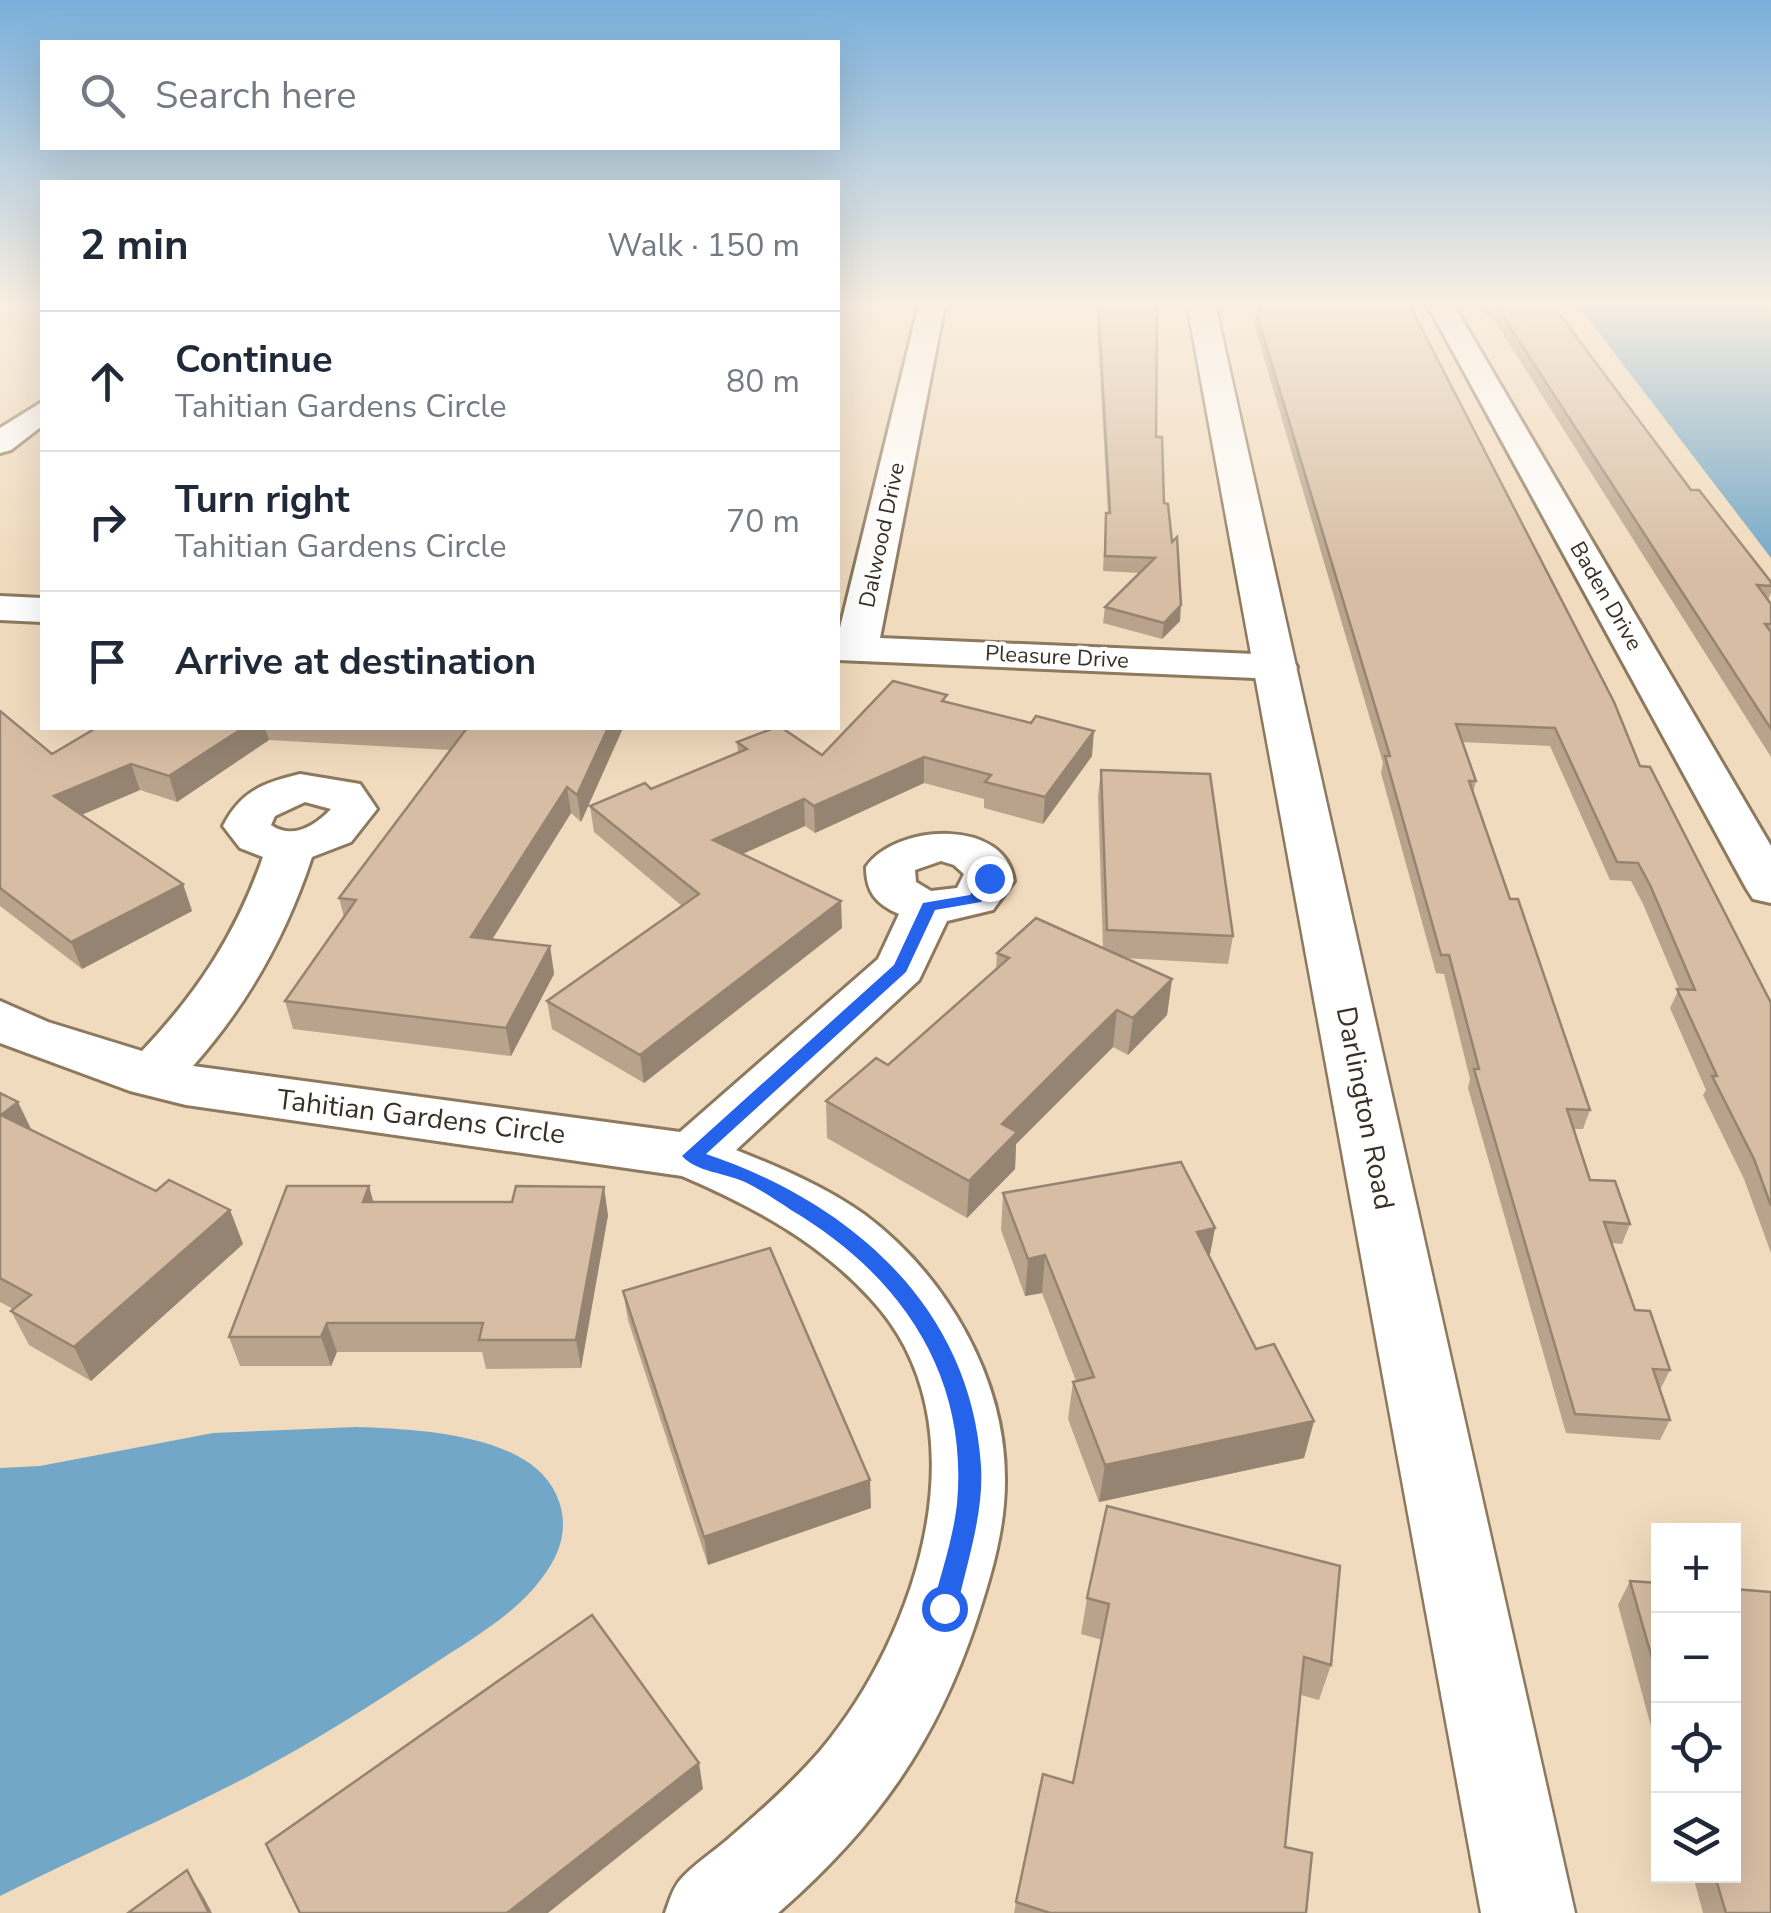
<!DOCTYPE html>
<html lang="en">
<head>
<meta charset="utf-8">
<style>
	body { margin:0; font-family:"Nunito Sans",sans-serif; background:#f2f2f3; color:#1f2937 }
	.controls { position:absolute; right:30px; bottom:30px; display:grid; overflow:hidden; border-radius:0px; box-shadow:0 10px 40px #0002 }
	.controls button { width:90px; height:90px; display:grid; place-items:center; padding:0; border:0; border-bottom:2px solid #e0e1e3; background:#fff; color:#1f2937; font:50px sans-serif }
	.stop { position:absolute; width:30px; height:30px; margin:-22px; border:8px solid #2563eb; border-radius:50%; background:#fff }
	.stop.end { background:#2563eb; border-color:#fff; box-shadow:0 2px 10px #0008 }
	.list { margin:0; padding:0; list-style:none }
	h2 { display:flex; justify-content:space-between; align-items:center; height:130px; margin:0; padding:0 40px; font-size:42px }
	h2 small { font-size:32px; font-weight:400; color:#747a83 }
	.list li { display:grid; grid-template-columns:65px 1fr auto; gap:30px; align-items:center; box-sizing:border-box; height:140px; padding:0 40px; border-top:2px solid #e0e1e3 }
	.list b { display:block; font-size:38px; white-space:nowrap }
	.list p { margin:0; font-size:32px; white-space:nowrap; color:#747a83 }
	.list em { font-size:32px; font-style:normal; color:#747a83 }
	.icon { flex:none; width:55px; height:55px; fill:none; stroke:currentColor; stroke-width:2; stroke-linecap:round; stroke-linejoin:round }
	.map { position:relative; flex:none; width:1771px; height:1913px; overflow:hidden }
	.search { position:absolute; background:#fff; box-shadow:0 10px 40px #0002; left:40px; top:40px; width:800px; height:110px; display:flex; align-items:center; gap:25px; box-sizing:border-box; padding:0 35px; border-radius:0px; color:#747a83; font-size:38px }
	.panel { position:absolute; background:#fff; box-shadow:0 10px 40px #0002; left:40px; top:180px; width:800px; height:550px; border-radius:0px }
	.map>svg:first-child { display:block }
	.water { fill:#72a7c7 }
	.lines { fill:none; stroke-linecap:round; stroke-linejoin:round }
	.street-casing { stroke:#8c795e; stroke-width:6 }
	.secondary-casing { stroke:#8c795e; stroke-width:5 }
	.street { fill:#fff; fill-rule:evenodd }
	.secondary { fill:#fff; fill-rule:evenodd }
	.wall { fill:#b9a38c }
	.shaded-wall { fill:#968472 }
	.building { fill:#d7bda3; stroke:#968472; stroke-width:2.5 }
	.route { fill:#2563eb }
	.labels { text-anchor:middle; dominant-baseline:central; stroke-width:8; stroke-linejoin:round; paint-order:stroke }
	.far-street-label { font-size:22px; fill:#383024; stroke:#fff }
	.street-label { font-size:28px; fill:#383024; stroke:#fff }
</style>
</head>
<body>
<div class="map">
<svg width="1771" height="1913" viewBox="0 0 1771 1913">
	<rect width="100%" height="100%" fill="#f1dbbe"/>
	<g class="water">
		<polygon points="1577,304 1763,304 1771,312 1771,558"/>
		<path d="M356,1427C415,1429 528,1433 556,1494C570,1524 562,1552 542,1578C514,1616 468,1641 429,1667C370,1706 310,1744 247,1777C166,1819 81,1855 0,1896V1468L40,1466L213,1433Z"/>
	</g>
	<g class="lines">
		<defs>
			<g id="street">
				<polygon points="919,304 945,304 880,638 1276,655 1291,658 1297,667 1291,676 1276,679 838,660 838,636"/>
				<polygon points="1427,304 1453,304 1771,846 1771,903 1753,899 1746,888"/>
				<polygon points="42,402 42,426 11,450 0,453 0,428"/>
				<polygon points="0,596 42,598 42,622 0,620"/>
				<path d="M300,774L360,784L377,809L351,842L312,857C286,936 248,1004 193,1066L680,1132L878,959L899,914C876,904 866,892 866,867C896,823 1006,818 1014,881L993,910L947,921L919,980L736,1150C781,1168 826,1187 865,1215C946,1276 1006,1378 1005,1481C1005,1530 991,1576 976,1622C935,1745 875,1828 778,1913H665C669,1902 673,1887 681,1879C694,1864 712,1853 727,1840C760,1812 792,1783 820,1751C917,1636 988,1425 871,1299C818,1241 754,1207 682,1176L186,1105L130,1091L0,1043V1001L48,1022L142,1051C198,992 236,934 263,857L240,848L223,826C241,791 263,783 300,774ZM305,802L331,809C315,826 292,840 271,825L275,816ZM941,861L954,865L964,874L957,888L931,891L916,882L915,870Z"/>
			</g>
			<polygon id="secondary" points="1187,304 1215,304 1575,1913 1481,1913"/>
		</defs>
		<use href="#street" class="street-casing"/>
		<use href="#secondary" class="secondary-casing"/>
		<use href="#street" class="street"/>
		<use href="#secondary" class="secondary"/>
	</g>
	<g class="wall">
		<polygon points="1096,304 1155,304 1156,437 1180,621 1162,639 1103,623 1105,607 1140,573 1103,571 1105,528 1106,513 1108,513"/>
		<polygon points="1257,304 1409,304 1640,766 1771,1003 1771,1253 1744,1179 1703,1095 1706,1090 1670,1008 1679,989 1643,904 1631,881 1610,880 1550,746 1462,742 1476,781 1473,793 1510,899 1590,1110 1583,1129 1573,1129 1590,1180 1630,1224 1622,1244 1611,1243 1635,1310 1670,1370 1660,1390 1670,1420 1660,1440 1566,1433 1468,1088 1470,1079 1444,974 1436,973 1381,773 1383,763 1254,324"/>
		<polygon points="1481,304 1552,304 1691,490 1771,582 1771,593 1768,600 1771,604 1771,757 1491,315 1486,316"/>
		<polygon points="947,702 1092,756 1043,824 984,808 984,799 924,783 815,833 805,826 743,854 842,928 644,1083 552,1029 547,1001 682,906 594,832 590,806 651,789 738,753 737,742 822,755"/>
		<polygon points="0,711 52,754 96,728 623,728 581,822 571,813 492,940 550,946 554,974 511,1056 293,1029 285,1001 344,917 339,898 450,750 269,740 177,802 140,790 82,815 183,884 192,911 82,969 0,906"/>
		<polygon points="1101,770 1233,936 1228,964 1125,958 1172,979 1167,1015 1128,1055 1113,1047 1016,1144 1015,1169 967,1218 827,1138 826,1101 888,1065 996,969 997,953 1103,948 1098,796"/>
		<polygon points="0,1093 31,1130 156,1191 230,1210 243,1244 91,1381 29,1345 11,1311 13,1309 0,1302"/>
		<polygon points="1003,1193 1215,1228 1209,1257 1256,1349 1314,1421 1304,1458 1099,1502 1068,1419 1073,1382 1076,1381 1042,1293 1025,1296 1001,1230"/>
		<polygon points="373,1202 608,1215 581,1368 486,1369 482,1352 337,1352 331,1366 240,1366 229,1337"/>
		<polygon points="623,1291 871,1508 708,1565 628,1320"/>
		<polygon points="1630,1581 1658,1583 1658,1752 1618,1605"/>
		<polygon points="1087,1598 1331,1665 1319,1700 1301,1695 1285,1847 1306,1913 1014,1913 1016,1902 1073,1783 1102,1640 1081,1634"/>
		<polygon points="1693,1876 1734,1876 1771,1913 1703,1913"/>
	</g>
	<g class="shaded-wall">
		<polygon points="1181,605 1180,621 1162,639 1164,623"/>
		<polygon points="243,728 265,728 269,740 177,802 169,776"/>
		<polygon points="608,728 623,728 581,822 577,795"/>
		<polygon points="1094,731 1092,756 1043,824 1045,797"/>
		<polygon points="924,757 924,783 815,833 814,806"/>
		<polygon points="131,764 140,790 64,822 54,796"/>
		<polygon points="567,787 571,813 476,965 471,937"/>
		<polygon points="804,799 805,826 715,866 713,840"/>
		<polygon points="183,884 192,911 82,969 71,942"/>
		<polygon points="841,901 842,928 644,1083 640,1055"/>
		<polygon points="550,946 554,974 511,1056 506,1028"/>
		<polygon points="1172,979 1167,1015 1128,1055 1133,1018"/>
		<polygon points="1117,1010 1113,1047 1016,1144 1015,1169 967,1218 969,1181 1002,1124"/>
		<polygon points="18,1102 34,1135 1,1115"/>
		<polygon points="369,1186 377,1215 363,1202"/>
		<polygon points="604,1187 608,1215 581,1368 576,1340"/>
		<polygon points="230,1210 243,1244 91,1381 74,1347"/>
		<polygon points="1215,1228 1208,1265 1197,1232"/>
		<polygon points="1045,1255 1042,1293 1025,1296 1028,1259"/>
		<polygon points="327,1323 337,1352 331,1366 321,1337"/>
		<polygon points="1314,1421 1304,1458 1099,1502 1105,1465"/>
		<polygon points="870,1480 871,1508 708,1565 704,1537"/>
		<polygon points="699,1763 703,1789 548,1913 507,1913"/>
		<polygon points="187,1870 203,1896 212,1913 209,1913"/>
	</g>
	<g class="building">
		<polygon points="1098,304 1157,305 1156,437 1162,437 1164,503 1168,504 1172,542 1177,537 1181,605 1164,623 1105,607 1155,558 1105,556 1106,513 1110,513"/>
		<polygon points="1259,304 1409,304 1614,702 1640,766 1650,767 1771,1003 1771,1206 1754,1159 1712,1076 1717,1076 1677,989 1695,990 1650,885 1638,863 1617,862 1555,728 1456,724 1476,781 1469,781 1510,899 1518,899 1590,1110 1567,1109 1590,1180 1615,1181 1630,1224 1604,1222 1635,1310 1650,1311 1670,1370 1653,1369 1670,1420 1575,1414 1474,1069 1479,1069 1449,955 1441,955 1385,756 1390,756 1256,312 1261,312"/>
		<polygon points="1495,304 1552,304 1691,490 1699,490 1771,582 1771,586 1757,585 1771,604 1771,624 1765,624 1771,632 1771,729"/>
		<polygon points="893,681 947,695 942,701 1031,723 1036,716 1094,731 1045,797 985,782 991,775 924,757 814,806 804,799 713,840 841,901 640,1055 547,1001 699,894 590,806 645,783 651,789 747,749 737,742 774,728 782,728 822,755"/>
		<polygon points="0,711 52,754 96,728 243,728 169,776 131,764 54,796 183,884 71,942 0,888"/>
		<polygon points="467,728 608,728 577,795 567,787 471,937 550,946 506,1028 285,1001 356,900 339,898"/>
		<polygon points="1101,770 1210,774 1233,936 1107,930"/>
		<polygon points="1036,918 1172,979 1133,1018 1117,1010 1070,1056 1002,1124 1017,1132 969,1181 826,1101 876,1058 888,1065 1009,958 997,953"/>
		<polygon points="0,1093 18,1102 1,1115 156,1191 169,1180 230,1210 74,1347 11,1311 31,1295 0,1278"/>
		<polygon points="1181,1162 1215,1228 1197,1232 1256,1349 1274,1344 1314,1421 1105,1465 1073,1382 1094,1377 1045,1255 1028,1259 1003,1193"/>
		<polygon points="287,1186 369,1186 363,1202 512,1202 516,1186 604,1187 576,1340 479,1340 483,1323 327,1323 321,1337 229,1337"/>
		<polygon points="770,1248 870,1480 704,1537 623,1291"/>
		<polygon points="1107,1506 1340,1566 1331,1665 1304,1657 1285,1847 1312,1853 1306,1913 1050,1913 1016,1902 1043,1774 1073,1783 1109,1604 1087,1598"/>
		<polygon points="1630,1581 1658,1583 1658,1679"/>
		<polygon points="1734,1589 1771,1592 1771,1913 1726,1913 1715,1876 1734,1876"/>
		<polygon points="592,1615 699,1763 507,1913 300,1913 266,1844"/>
		<polygon points="187,1870 209,1913 128,1913"/>
	</g>
	<linearGradient id="sky" x2="0" y2="1"><stop stop-color="#79afdb"/><stop offset="0.53" stop-color="#f9efe2"/><stop offset="1" stop-color="#f9efe2" stop-opacity="0"/></linearGradient>
	<rect width="1771" height="572" fill="url(#sky)"/>
	<path class="route" d="M984,875L997,878L981,902L935,910L906,972L706,1154C849,1202 971,1306 981,1466C984,1513 967,1562 957,1608L944,1620L932,1608C941,1574 953,1539 957,1504C969,1373 899,1274 791,1210C776,1200 761,1190 745,1182C726,1173 696,1172 682,1156L894,965L923,903L970,895Z"/>
	<g class="labels">
		<g class="far-street-label">
			<text transform="translate(882 535) rotate(-78)">Dalwood Drive</text>
			<text transform="translate(1606 596) rotate(60)">Baden Drive</text>
			<text transform="translate(1057 657) rotate(3)">Pleasure Drive</text>
		</g>
		<g class="street-label">
			<text transform="translate(1365 1108) rotate(79)">Darlington Road</text>
			<text transform="translate(421 1117) rotate(7)">Tahitian Gardens Circle</text>
		</g>
	</g>
</svg>
<div class="controls">
<button>+</button>
<button>−</button>
<button><svg class="icon" aria-label="locate" viewBox="0 0 24 24"><circle cx="12" cy="12" r="6"/><path d="M12 2v4M12 18v4M2 12h4M18 12h4"/></svg></button>
<button><svg class="icon" aria-label="layers" viewBox="0 0 24 24"><path d="M12 4l9 5-9 5-9-5zM3 14l9 5 9-5"/></svg></button>
</div>
<div class="stop" style="left:944px;top:1608px"></div>
<div class="stop end" style="left:989px;top:878px"></div>
<div class="search"><svg class="icon" aria-label="search" viewBox="0 0 24 24"><circle cx="10" cy="10" r="6"/><path d="M15 15l6 6"/></svg>Search here</div>
<section class="panel">
<h2>2 min<small>Walk · 150 m</small></h2>
<ul class="list">
<li><svg class="icon" aria-label="ahead" viewBox="0 0 24 24"><path d="M12 20V5M6 11l6-6 6 6"/></svg><div><b>Continue</b><p>Tahitian Gardens Circle</p></div><em>80 m</em></li>
<li><svg class="icon" aria-label="right" viewBox="0 0 24 24"><path d="M7 20v-9h11M14 6l5 5-5 5"/></svg><div><b>Turn right</b><p>Tahitian Gardens Circle</p></div><em>70 m</em></li>
<li><svg class="icon" aria-label="arrive" viewBox="0 0 24 24"><path d="M6 21V4h12l-3 4 3 4H6"/></svg><div><b>Arrive at destination</b></div></li>
</ul>
</section>
</div>
</body>
</html>
